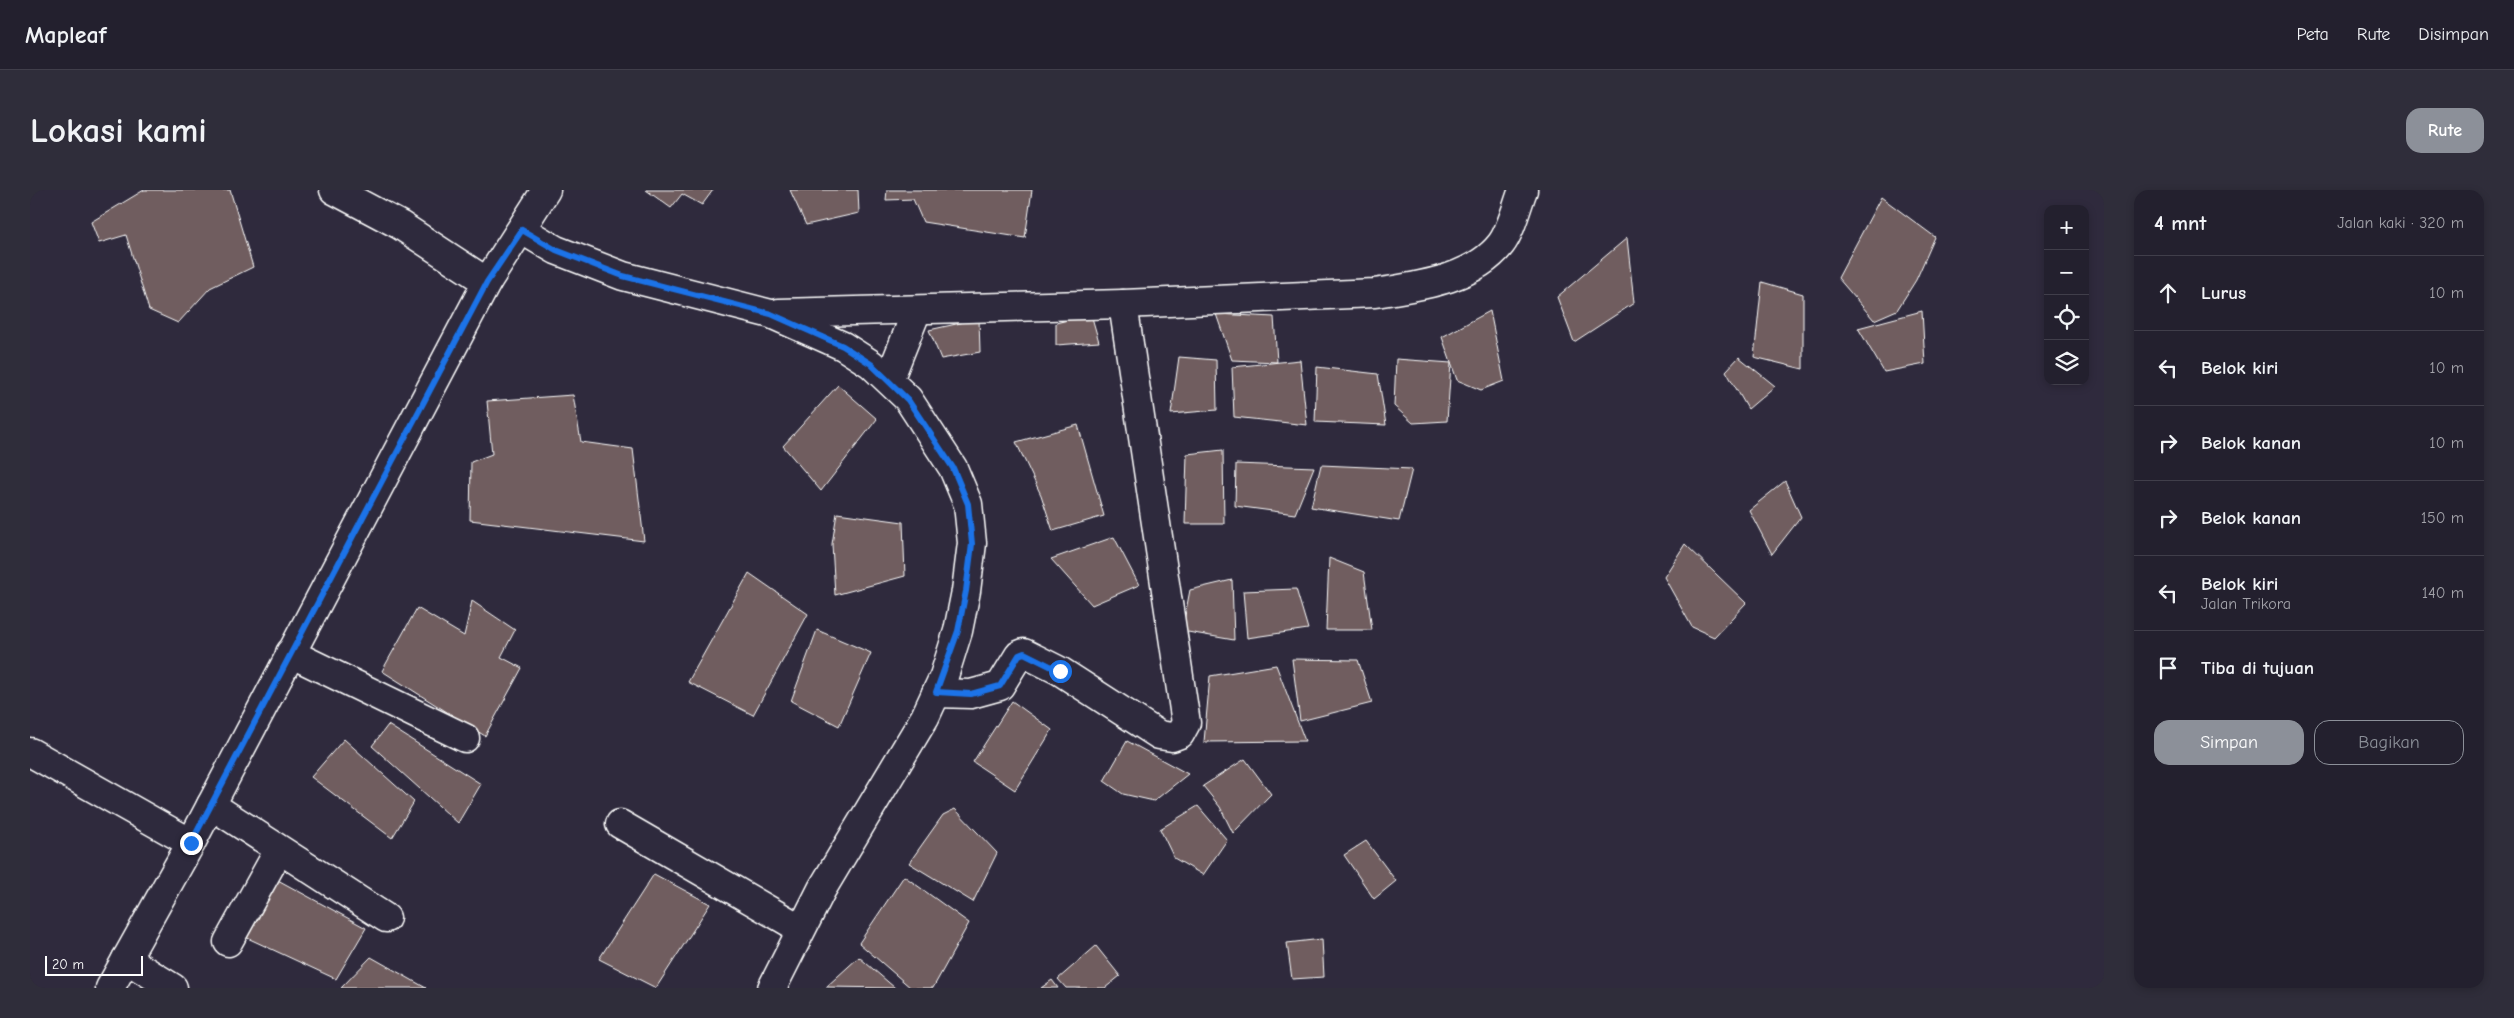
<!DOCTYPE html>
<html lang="id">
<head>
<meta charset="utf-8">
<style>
	body { margin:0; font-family:"Comic Neue",sans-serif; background:#2f2d3a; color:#f1f3f6 }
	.controls { position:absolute; right:15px; top:15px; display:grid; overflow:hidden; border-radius:10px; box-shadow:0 2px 8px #0003 }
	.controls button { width:45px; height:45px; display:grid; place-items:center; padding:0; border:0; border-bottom:1px solid #403e4a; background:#23202e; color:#f1f3f6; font:25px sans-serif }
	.scale { position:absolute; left:15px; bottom:12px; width:98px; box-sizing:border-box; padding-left:5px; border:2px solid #fff; border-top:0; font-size:14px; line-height:18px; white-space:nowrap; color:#fff; -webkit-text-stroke:4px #2f2a3d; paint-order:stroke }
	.stop { position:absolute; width:15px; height:15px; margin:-11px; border:4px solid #1a73e8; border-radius:50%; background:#fff }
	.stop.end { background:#1a73e8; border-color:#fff; box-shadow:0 1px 5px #0008 }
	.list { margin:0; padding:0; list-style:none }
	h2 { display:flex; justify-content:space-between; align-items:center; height:65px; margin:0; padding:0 20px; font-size:21px }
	h2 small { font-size:16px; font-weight:400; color:#a3a3aa }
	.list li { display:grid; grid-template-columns:32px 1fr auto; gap:15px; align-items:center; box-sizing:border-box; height:75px; padding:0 20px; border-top:1px solid #403e4a }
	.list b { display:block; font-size:19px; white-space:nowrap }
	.list p { margin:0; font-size:16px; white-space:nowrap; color:#a3a3aa }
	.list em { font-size:16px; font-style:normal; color:#a3a3aa }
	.actions { display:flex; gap:10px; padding:15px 20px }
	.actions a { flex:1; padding:11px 0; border:1px solid #8c9099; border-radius:15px; text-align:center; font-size:18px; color:#8c9099 }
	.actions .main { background:#8c9099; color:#fff }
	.icon { flex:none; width:28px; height:28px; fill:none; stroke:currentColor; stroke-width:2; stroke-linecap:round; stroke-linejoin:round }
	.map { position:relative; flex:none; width:2074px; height:798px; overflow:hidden; border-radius:15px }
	header { display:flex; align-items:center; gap:30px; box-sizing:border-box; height:70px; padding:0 25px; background:#23202e; border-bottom:1px solid #403e4a }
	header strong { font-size:24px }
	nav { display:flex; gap:28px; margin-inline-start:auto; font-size:18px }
	.intro { display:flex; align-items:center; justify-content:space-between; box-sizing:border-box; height:120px; padding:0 30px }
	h1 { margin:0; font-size:35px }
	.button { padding:12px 22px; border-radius:15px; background:#8c9099; color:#fff; font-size:18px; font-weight:700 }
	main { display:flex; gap:30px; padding:0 30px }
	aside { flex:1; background:#23202e; border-radius:15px; box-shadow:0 2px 8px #0003 }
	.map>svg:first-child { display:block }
	.building { fill:#705d5e; stroke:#fff }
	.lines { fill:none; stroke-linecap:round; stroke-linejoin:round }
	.minor-casing { stroke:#fff; stroke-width:31 }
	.tertiary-casing { stroke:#fff; stroke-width:31 }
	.minor { stroke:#2f2a3d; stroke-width:28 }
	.tertiary { stroke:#2f2a3d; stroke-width:28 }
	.route { stroke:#1a73e8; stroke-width:6 }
</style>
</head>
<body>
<header>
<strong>Mapleaf</strong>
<nav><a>Peta</a><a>Rute</a><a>Disimpan</a></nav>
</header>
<div class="intro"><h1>Lokasi kami</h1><a class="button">Rute</a></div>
<main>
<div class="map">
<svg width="2074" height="798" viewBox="0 0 2074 798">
	<rect width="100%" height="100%" fill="#2f2a3d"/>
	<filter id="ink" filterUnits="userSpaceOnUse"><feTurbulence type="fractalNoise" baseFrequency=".02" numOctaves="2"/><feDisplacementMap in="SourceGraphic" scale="10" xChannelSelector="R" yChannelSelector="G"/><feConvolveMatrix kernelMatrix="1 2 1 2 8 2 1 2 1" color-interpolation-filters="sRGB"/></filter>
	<g filter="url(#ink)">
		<g class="building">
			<polygon points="114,0 200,0 223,77 180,98 148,133 119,120 96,45 69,53 61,32"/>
			<polygon points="616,0 683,0 672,15 652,4 641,18"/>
			<polygon points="760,0 828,0 829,23 776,35"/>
			<polygon points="857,0 1002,0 995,48 893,32 883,9 856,10"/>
			<polygon points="1851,7 1905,47 1886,90 1867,120 1844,130 1808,88"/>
			<polygon points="1597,48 1604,113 1544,152 1527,107"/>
			<polygon points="1732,92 1773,104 1773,179 1724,167"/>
			<polygon points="1460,121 1474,191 1451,200 1427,190 1412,147"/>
			<polygon points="1892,121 1895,174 1854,182 1828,138"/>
			<polygon points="1061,124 1069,152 1026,155 1026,133"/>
			<polygon points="1186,124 1244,127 1247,172 1202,170"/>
			<polygon points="949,129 950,162 911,169 899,140"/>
			<polygon points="1149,167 1186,170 1187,220 1141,224"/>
			<polygon points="1709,167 1745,196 1718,219 1696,181"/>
			<polygon points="1366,169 1421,173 1417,231 1383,233 1364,216"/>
			<polygon points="1270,170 1277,235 1204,227 1202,177"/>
			<polygon points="1287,177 1348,184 1356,235 1285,232"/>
			<polygon points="808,195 847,229 791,301 753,256"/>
			<polygon points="543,205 551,252 603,259 614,351 440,330 441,272 462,264 457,211"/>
			<polygon points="1048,235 1074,326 1023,341 1011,305 986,252"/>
			<polygon points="1193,260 1194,334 1155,334 1157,264"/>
			<polygon points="1206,274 1284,277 1265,324 1205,316"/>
			<polygon points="1291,275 1382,279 1369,331 1281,317"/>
			<polygon points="1755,291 1771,327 1742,364 1719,320"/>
			<polygon points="807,323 873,332 875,386 805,405 802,354"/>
			<polygon points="1084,347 1109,395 1062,415 1021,369"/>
			<polygon points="1655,354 1716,413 1684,447 1662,437 1634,387"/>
			<polygon points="1299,368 1334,382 1342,440 1296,440"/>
			<polygon points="719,383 778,424 723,525 658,492"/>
			<polygon points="1202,390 1204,450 1152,441 1160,400"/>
			<polygon points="1266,399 1278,439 1217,448 1213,401"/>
			<polygon points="442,411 485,440 471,467 492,478 455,546 352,481 387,418 434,446"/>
			<polygon points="787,440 841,463 809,536 761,511"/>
			<polygon points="1262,469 1328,470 1342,513 1270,531"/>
			<polygon points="1246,475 1275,551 1174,552 1180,486"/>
			<polygon points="982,511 1022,540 985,600 943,572"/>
			<polygon points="358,535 451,594 428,633 342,556"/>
			<polygon points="314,549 384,612 362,648 281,587"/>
			<polygon points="1097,551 1158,584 1124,611 1093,604 1074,591"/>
			<polygon points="1215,569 1241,604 1203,643 1190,617 1173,596"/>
			<polygon points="1168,616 1197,650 1173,685 1144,668 1130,639"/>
			<polygon points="925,619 967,663 943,712 879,673 913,625"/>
			<polygon points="1336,651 1366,691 1344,709 1314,665"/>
			<polygon points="624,684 680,714 626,798 569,769"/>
			<polygon points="874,686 939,733 903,798 881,798 829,753"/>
			<polygon points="246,689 336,738 306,789 211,745"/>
			<polygon points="1292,749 1294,787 1262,789 1257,753"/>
			<polygon points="1066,756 1090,786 1075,798 1036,798 1028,789"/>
			<polygon points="341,767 396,798 311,798"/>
			<polygon points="829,767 865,798 796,797"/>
			<polygon points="1022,790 1028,798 1011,798"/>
		</g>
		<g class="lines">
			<defs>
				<g id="minor">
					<polyline points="304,0 370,35 457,92"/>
					<polyline points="492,40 526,60 593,86 741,124 813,156 841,174 878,209 923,278 938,314 942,353 936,401 928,441 914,486 895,527 792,699 742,798"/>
					<path d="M749,123L1093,114L1345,103C1388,96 1443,90 1471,54C1481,41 1487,15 1493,0"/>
					<polyline points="859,190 887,120"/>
					<polyline points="260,463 435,548"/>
					<polyline points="906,503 941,504 970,496 989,465 994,463 1030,481 1129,545 1142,547 1150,544 1156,533 1093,114"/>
					<polyline points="0,562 161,653"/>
					<polyline points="181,615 356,728"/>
					<polyline points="590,634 771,739"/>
					<polyline points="198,752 249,660"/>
					<polyline points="96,769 143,798"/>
				</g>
				<polyline id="tertiary" points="80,798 161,653 457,92 516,0"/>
			</defs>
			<use href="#minor" class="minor-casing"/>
			<use href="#tertiary" class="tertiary-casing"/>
			<use href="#minor" class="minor"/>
			<use href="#tertiary" class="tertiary"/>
		</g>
	</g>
	<g class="lines" filter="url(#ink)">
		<polyline class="route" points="161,653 457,92 492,40 526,60 593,86 741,124 813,156 841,174 878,210 923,278 938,314 942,354 936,401 928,441 906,502 941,504 970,496 989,465 994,463 1030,481"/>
	</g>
</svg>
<div class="controls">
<button>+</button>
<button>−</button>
<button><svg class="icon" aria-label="locate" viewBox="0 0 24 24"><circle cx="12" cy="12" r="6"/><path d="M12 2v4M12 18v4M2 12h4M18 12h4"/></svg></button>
<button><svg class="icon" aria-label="layers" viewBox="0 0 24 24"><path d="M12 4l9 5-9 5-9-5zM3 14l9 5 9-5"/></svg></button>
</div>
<div class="scale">20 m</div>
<div class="stop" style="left:1030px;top:481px"></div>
<div class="stop end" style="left:161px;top:653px"></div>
</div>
<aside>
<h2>4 mnt<small>Jalan kaki · 320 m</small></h2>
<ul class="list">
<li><svg class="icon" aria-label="ahead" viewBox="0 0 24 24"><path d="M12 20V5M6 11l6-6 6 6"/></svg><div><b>Lurus</b></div><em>10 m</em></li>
<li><svg class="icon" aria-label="left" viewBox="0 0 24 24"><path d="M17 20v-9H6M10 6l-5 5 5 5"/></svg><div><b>Belok kiri</b></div><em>10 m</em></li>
<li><svg class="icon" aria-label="right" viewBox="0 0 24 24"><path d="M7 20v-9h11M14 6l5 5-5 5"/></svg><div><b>Belok kanan</b></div><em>10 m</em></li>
<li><svg class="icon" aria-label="right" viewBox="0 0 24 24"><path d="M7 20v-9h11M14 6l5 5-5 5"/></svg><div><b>Belok kanan</b></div><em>150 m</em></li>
<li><svg class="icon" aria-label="left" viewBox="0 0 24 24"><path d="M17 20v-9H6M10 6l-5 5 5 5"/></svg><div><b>Belok kiri</b><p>Jalan Trikora</p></div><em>140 m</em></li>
<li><svg class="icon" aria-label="arrive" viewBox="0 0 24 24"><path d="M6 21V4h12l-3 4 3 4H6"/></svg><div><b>Tiba di tujuan</b></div></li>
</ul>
<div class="actions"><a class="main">Simpan</a><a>Bagikan</a></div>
</aside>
</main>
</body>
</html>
